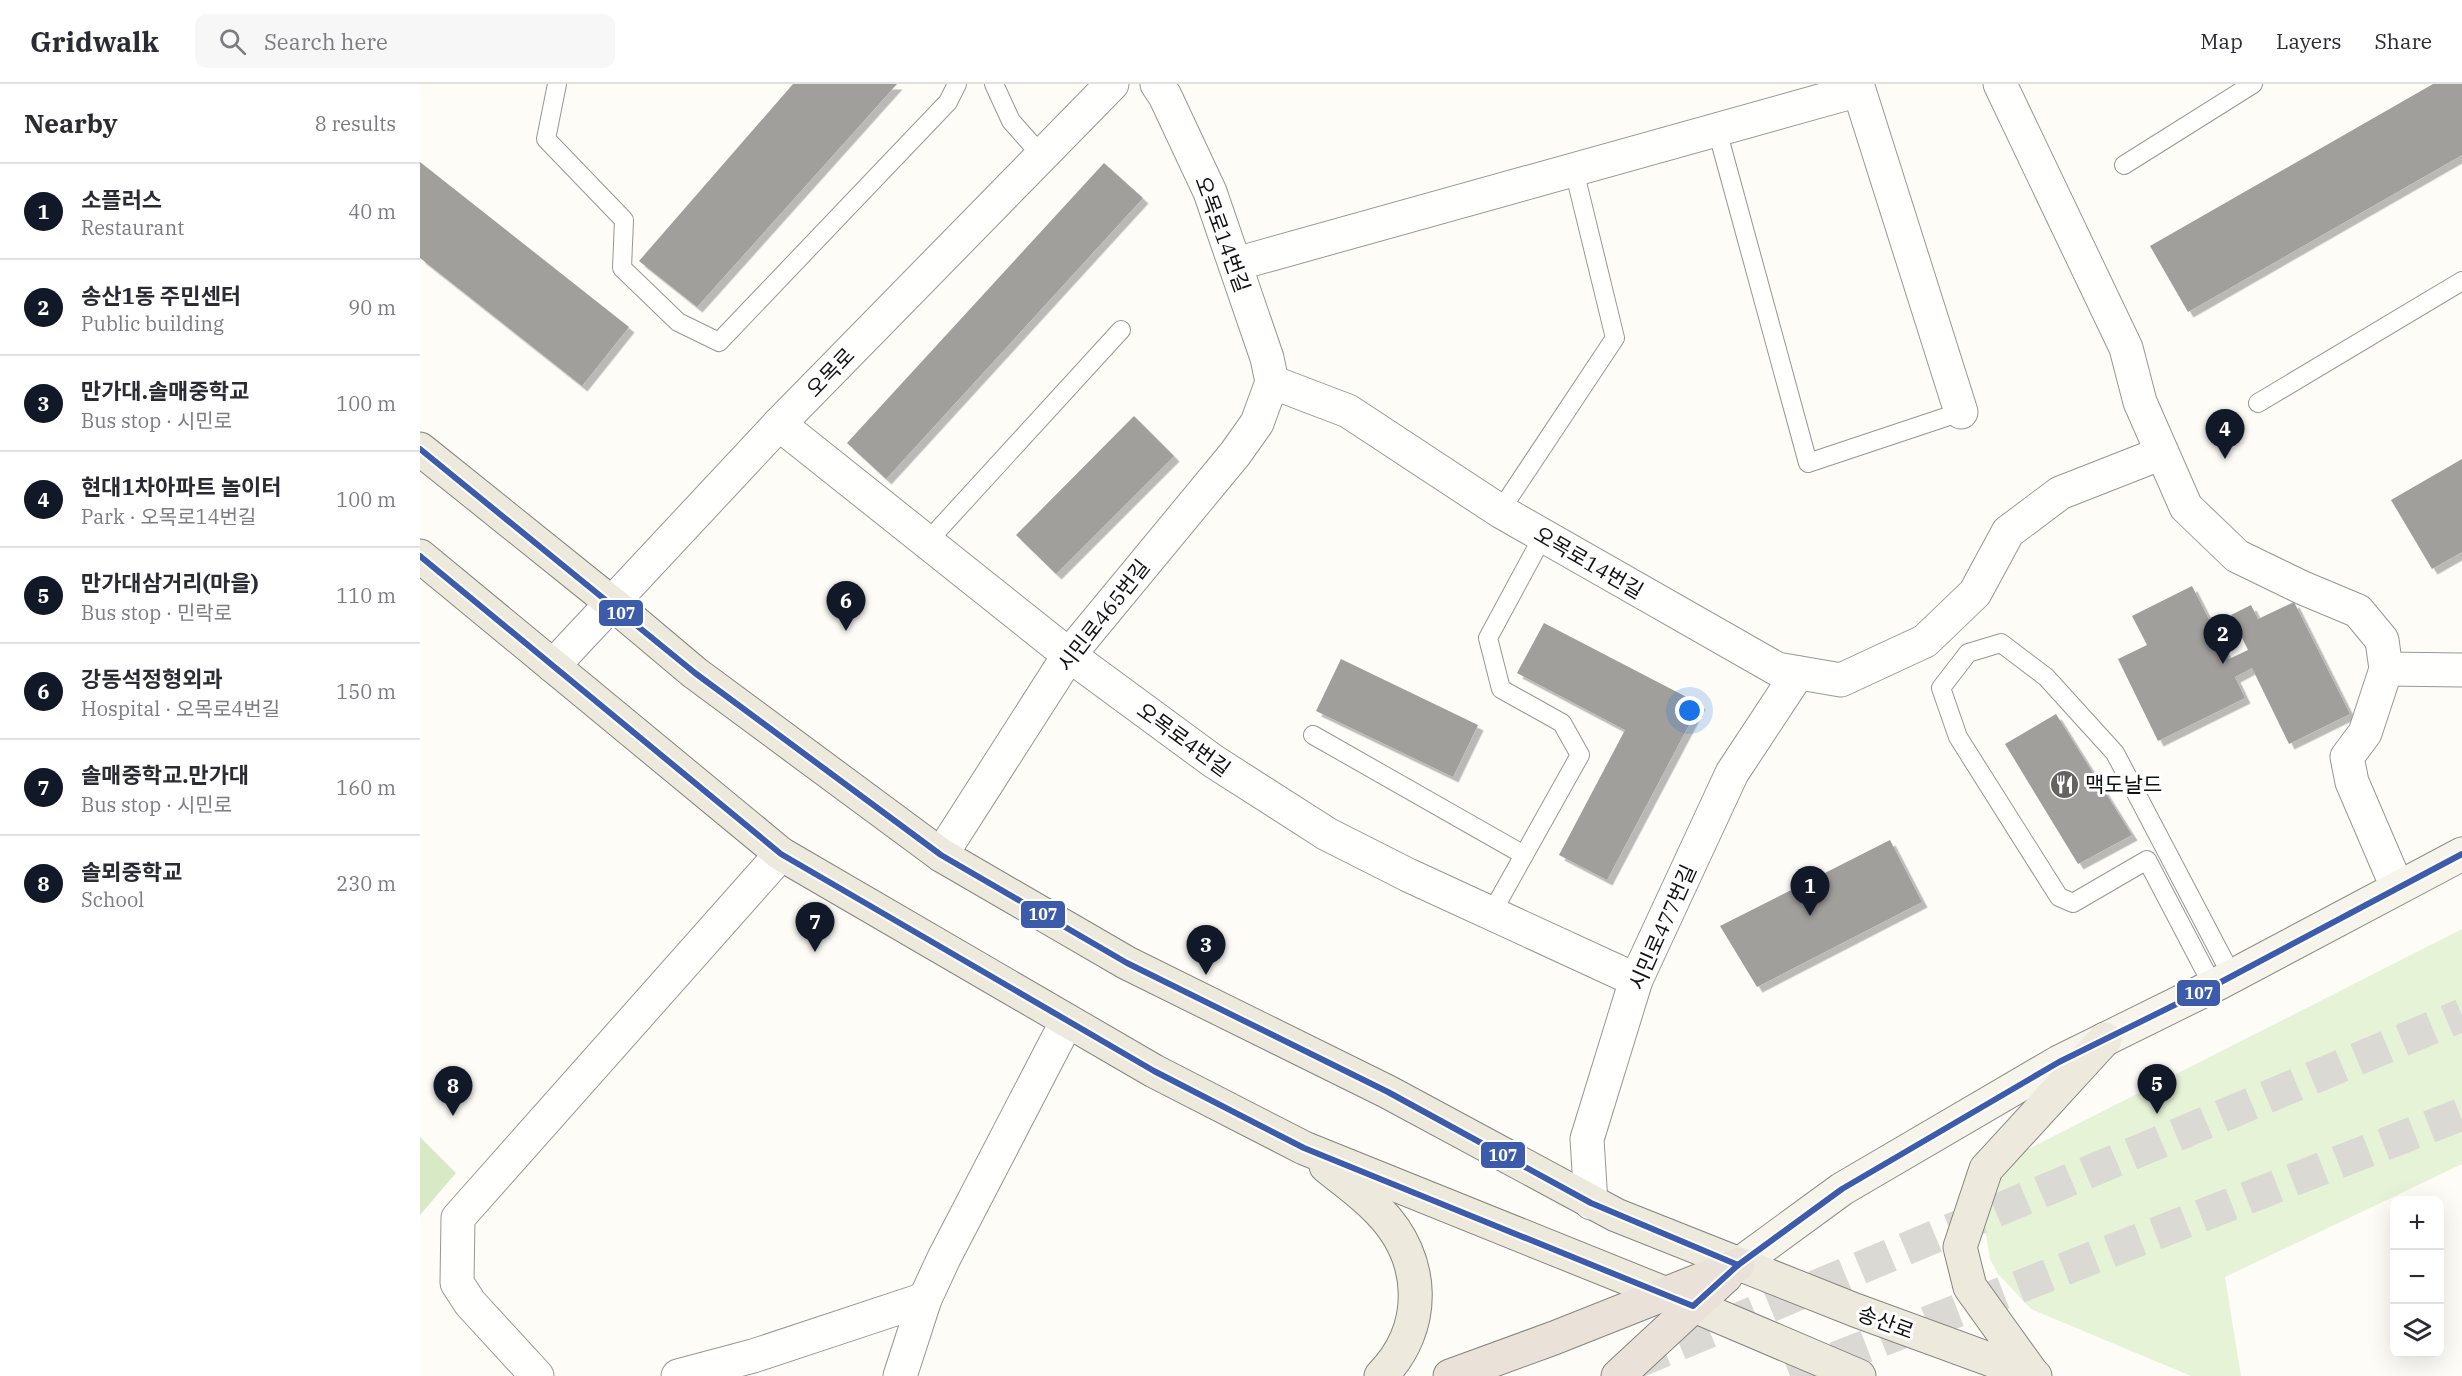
<!DOCTYPE html>
<html lang="en">
<head>
<meta charset="utf-8">
<style>
	body { margin:0; font-family:"IBM Plex Serif","Noto Sans KR",serif; background:#f7f7f7; color:#2b2b33 }
	.controls { position:absolute; right:18px; bottom:18px; display:grid; overflow:hidden; border-radius:12px; box-shadow:0 6px 24px #0002 }
	.controls button { width:54px; height:54px; display:grid; place-items:center; padding:0; border:0; border-bottom:2px solid #e1e1e2; background:#fff; color:#2b2b33; font:30px sans-serif }
	.you { position:absolute; left:1270px; top:627px; width:21px; height:21px; margin:-15px; border:4px solid #fff; border-radius:50%; background:#1a73e8; box-shadow:0 0 0 9px #1a73e833 }
	.badge { display:grid; place-items:center; width:39px; height:39px; border-radius:50%; background:#111827; color:#fff; font-size:20px; font-weight:700 }
	.pin { position:absolute; translate:-50% -50px; filter:drop-shadow(0 2px 3px #0008) }
	.pin::after { content:''; position:absolute; top:32px; width:21px; height:18px; background:inherit; clip-path:polygon(0 0,100% 0,50% 100%) }
	.list { margin:0; padding:0; list-style:none }
	h2 { display:flex; justify-content:space-between; align-items:center; height:78px; margin:0; padding:0 24px; font-size:26px }
	h2 small { font-size:20px; font-weight:400; color:#7c7c81 }
	.list li { display:grid; grid-template-columns:39px 1fr auto; gap:18px; align-items:center; box-sizing:border-box; height:96px; padding:0 24px; border-top:2px solid #e1e1e2 }
	.list b { display:block; font-size:22px; white-space:nowrap }
	.list p { margin:0; font-size:20px; white-space:nowrap; color:#7c7c81 }
	.list em { font-size:20px; font-style:normal; color:#7c7c81 }
	.icon { flex:none; width:33px; height:33px; fill:none; stroke:currentColor; stroke-width:2; stroke-linecap:round; stroke-linejoin:round }
	.map { position:relative; flex:none; width:2042px; height:1292px; overflow:hidden }
	header { display:flex; align-items:center; gap:36px; box-sizing:border-box; height:84px; padding:0 30px; background:#fff; border-bottom:2px solid #e1e1e2 }
	header strong { font-size:28px }
	nav { display:flex; gap:33px; margin-inline-start:auto; font-size:21px }
	.search { width:420px; height:54px; background:#f7f7f7; display:flex; align-items:center; gap:15px; box-sizing:border-box; padding:0 21px; border-radius:12px; color:#7c7c81; font-size:22px }
	main { display:flex }
	aside { flex:1; background:#fff }
	.map>svg:first-child { display:block }
	.green { fill:#e7f3d7 }
	.forest { fill:#d8eac5 }
	.building { fill:#a19f9c; filter:url(#shadow) }
	.lines { fill:none; stroke-linecap:round; stroke-linejoin:round }
	.highway-tunnel { stroke:#dad9d4; stroke-width:33; stroke-dasharray:33 16; stroke-linecap:butt }
	.lane-casing { stroke:#979795; stroke-width:20 }
	.street-casing { stroke:#979795; stroke-width:35 }
	.secondary-casing { stroke:#8e8d8b; stroke-width:35 }
	.primary-casing { stroke:#858482; stroke-width:35 }
	.highway-casing { stroke:#858482; stroke-width:35 }
	.lane { stroke:#fffffe; stroke-width:18 }
	.street { stroke:#fffffe; stroke-width:33 }
	.secondary { stroke:#f6f4eb; stroke-width:33 }
	.primary { stroke:#ede9dc; stroke-width:33 }
	.highway { stroke:#eae1d8; stroke-width:33 }
	.bus-1-casing { stroke:#fff; stroke-width:10 }
	.bus-1 { stroke:#3d5bab; stroke-width:6 }
	.labels { text-anchor:middle; dominant-baseline:central; stroke-width:6; stroke-linejoin:round; paint-order:stroke }
	.street-label { font-size:21px; fill:#111; stroke:#fff }
	.poi-label { font-size:21px; fill:#111; stroke:#fff; text-anchor:start }
	.line-badge { stroke:#fff; stroke-width:2 }
	.badge-label { font-size:16px; text-anchor:middle; font-weight:bold; fill:#fff }
</style>
</head>
<body>
<header>
<strong>Gridwalk</strong>
<div class="search"><svg class="icon" aria-label="search" viewBox="0 0 24 24"><circle cx="10" cy="10" r="6"/><path d="M15 15l6 6"/></svg>Search here</div>
<nav><a>Map</a><a>Layers</a><a>Share</a></nav>
</header>
<main>
<aside>
<h2>Nearby<small>8 results</small></h2>
<ul class="list">
<li><span class="badge">1</span><div><b>소플러스</b><p>Restaurant</p></div><em>40 m</em></li>
<li><span class="badge">2</span><div><b>송산1동 주민센터</b><p>Public building</p></div><em>90 m</em></li>
<li><span class="badge">3</span><div><b>만가대.솔매중학교</b><p>Bus stop · 시민로</p></div><em>100 m</em></li>
<li><span class="badge">4</span><div><b>현대1차아파트 놀이터</b><p>Park · 오목로14번길</p></div><em>100 m</em></li>
<li><span class="badge">5</span><div><b>만가대삼거리(마을)</b><p>Bus stop · 민락로</p></div><em>110 m</em></li>
<li><span class="badge">6</span><div><b>강동석정형외과</b><p>Hospital · 오목로4번길</p></div><em>150 m</em></li>
<li><span class="badge">7</span><div><b>솔매중학교.만가대</b><p>Bus stop · 시민로</p></div><em>160 m</em></li>
<li><span class="badge">8</span><div><b>솔뫼중학교</b><p>School</p></div><em>230 m</em></li>
</ul>
</aside>
<div class="map">
<svg width="2042" height="1292" viewBox="0 0 2042 1292">
	<defs>
		<filter id="shadow"><feDropShadow dx="5.5" dy="5.5" stdDeviation="0" flood-color="#0004"/></filter>
	</defs>
	<rect width="100%" height="100%" fill="#fdfcf7"/>
	<polygon class="green" points="2042,845 2042,1080 1805,1193 1821,1292 1771,1292 1611,1225 1578,1190 1570,1175 1561,1121 1583,1078"/>
	<polygon class="forest" points="0,1053 36,1089 0,1131"/>
	<g class="building">
		<polygon points="373,0 477,0 277,223 219,177"/>
		<polygon points="2013,0 2042,0 2042,71 1768,228 1730,162"/>
		<polygon points="0,78 209,243 162,302 0,174"/>
		<polygon points="684,79 723,114 466,395 427,359"/>
		<polygon points="714,332 754,372 636,490 596,451"/>
		<polygon points="2042,375 2042,468 2012,485 1971,416"/>
		<polygon points="1772,502 1809,575 1828,566 1811,531 1831,521 1838,535 1874,518 1930,630 1869,660 1832,584 1815,593 1825,614 1738,657 1698,575 1727,561 1712,532"/>
		<polygon points="1124,539 1280,620 1187,796 1139,771 1205,646 1097,589"/>
		<polygon points="921,575 1058,641 1033,693 896,627"/>
		<polygon points="1636,630 1712,751 1658,780 1585,660"/>
		<polygon points="1470,756 1502,818 1337,903 1300,842"/>
	</g>
	<g class="lines">
		<g class="highway-tunnel">
			<polyline points="1214,1279 2042,931"/>
			<polyline points="1370,1292 2042,1030"/>
		</g>
		<defs>
			<g id="lane">
				<polyline points="137,0 126,55 204,136 202,184 258,238 299,258 528,18 537,0"/>
				<polyline points="574,0 591,37 622,72"/>
				<polyline points="1297,46 1388,379 1541,328"/>
				<polyline points="1704,81 1833,0"/>
				<polyline points="1838,319 2042,197"/>
				<polyline points="1080,427 1195,254 1154,86"/>
				<polyline points="507,458 701,246"/>
				<polyline points="893,651 1104,771"/>
				<polyline points="1071,830 1160,671 1142,639 1081,605 1068,554 1123,452"/>
				<polyline points="1793,902 1727,776 1653,819 1639,813 1538,653 1521,604 1548,569 1581,559 1626,593 1695,669 1812,892"/>
			</g>
			<g id="street">
				<polyline points="737,0 745,12 790,108 847,274 852,298 928,327 1080,427 1357,585 1421,596 1505,557 1555,509 1588,448 1640,409 1742,369"/>
				<polyline points="1580,0 1706,264 1720,318 1766,423 1817,472 1883,504 1938,527 1962,556 1966,585 2042,586"/>
				<polyline points="816,180 1439,6 1541,328"/>
				<polyline points="359,340 649,571 793,677 907,750 988,791 1216,896"/>
				<polyline points="133,582 359,340 692,0"/>
				<polyline points="1966,585 1945,649 1927,673 1932,698 1977,803"/>
				<polyline points="521,771 649,571 815,370 837,339 852,298"/>
				<polyline points="1171,1119 1167,1055 1216,896 1312,689 1378,589"/>
				<polyline points="117,1292 50,1219 37,1199 38,1134 361,770"/>
				<polyline points="258,1292 333,1272 505,1215"/>
				<polyline points="480,1292 505,1215 524,1174 647,937"/>
			</g>
			<polyline id="secondary" points="1318,1181 1422,1105 1639,978 1799,899 2042,770"/>
			<g id="primary">
				<polyline points="0,365 193,520 275,589 521,771 707,879 968,1008 1196,1131 1435,1226 1615,1292"/>
				<polyline points="0,472 361,770 734,987 884,1064 1244,1209 1439,1292"/>
				<path d="M906,1082C924,1097 943,1110 959,1127C1006,1175 1008,1244 961,1292"/>
				<polyline points="1614,1292 1550,1203 1540,1163 1566,1085 1685,955"/>
			</g>
			<g id="highway">
				<polyline points="1030,1292 1134,1254 1318,1181"/>
				<polyline points="1198,1292 1306,1192"/>
			</g>
		</defs>
		<use href="#lane" class="lane-casing"/>
		<use href="#street" class="street-casing"/>
		<use href="#secondary" class="secondary-casing"/>
		<use href="#primary" class="primary-casing"/>
		<use href="#highway" class="highway-casing"/>
		<use href="#lane" class="lane"/>
		<use href="#street" class="street"/>
		<use href="#secondary" class="secondary"/>
		<use href="#primary" class="primary"/>
		<use href="#highway" class="highway"/>
		<defs>
			<g id="bus-1">
				<polyline points="0,365 275,589 521,771 707,879 968,1008 1171,1119 1318,1181"/>
				<polyline points="0,472 361,770 734,987 884,1064 1273,1222 1318,1181 1422,1105 1639,978 1799,899 2042,770"/>
			</g>
		</defs>
		<use href="#bus-1" class="bus-1-casing"/>
		<use href="#bus-1" class="bus-1"/>
	</g>
	<defs>
		<symbol id="restaurant-disc" viewBox="-11 -11 22 22"><circle r="9.5" fill="#646362" stroke="#fff"/><path d="M-5-6h1v4h1v-4h1v4h1v-4h1v5L-1.5 .5V6h-2V.5L-5-1ZM5-6V6H3V1.5H1.5Q1.5-4 5-6Z" fill="#fff"/></symbol>
	</defs>
	<g fill-rule="evenodd">
		<use href="#restaurant-disc" x="1628" y="684" width="33" height="33"/>
	</g>
	<g class="labels">
		<g class="street-label">
			<text transform="translate(803 150) rotate(70)">오목로14번길</text>
			<text transform="translate(410 288) rotate(-46)">오목로</text>
			<text transform="translate(1169 478) rotate(30)">오목로14번길</text>
			<text transform="translate(683 531) rotate(-52)">시민로465번길</text>
			<text transform="translate(764 655) rotate(36)">오목로4번길</text>
			<text transform="translate(1242 843) rotate(-66)">시민로477번길</text>
			<text transform="translate(1466 1238) rotate(20)">송산로</text>
		</g>
		<g class="poi-label">
			<text x="1665" y="700">맥도날드</text>
		</g>
	</g>
	<g class="line-badge">
		<rect x="178" y="515" width="46" height="28" rx="6" fill="#3d5bab"/>
		<rect x="600" y="816" width="46" height="29" rx="6" fill="#3d5bab"/>
		<rect x="1756" y="895" width="45" height="28" rx="6" fill="#3d5bab"/>
		<rect x="1060" y="1057" width="46" height="28" rx="6" fill="#3d5bab"/>
	</g>
	<g class="badge-label">
		<text x="201" y="535">107</text>
		<text x="623" y="836">107</text>
		<text x="1779" y="915">107</text>
		<text x="1083" y="1077">107</text>
	</g>
</svg>
<div class="controls">
<button>+</button>
<button>−</button>
<button><svg class="icon" aria-label="layers" viewBox="0 0 24 24"><path d="M12 4l9 5-9 5-9-5zM3 14l9 5 9-5"/></svg></button>
</div>
<div class="you"></div>
<div class="pin badge" style="left:1390px;top:832px">1</div>
<div class="pin badge" style="left:1803px;top:580px">2</div>
<div class="pin badge" style="left:786px;top:891px">3</div>
<div class="pin badge" style="left:1805px;top:375px">4</div>
<div class="pin badge" style="left:1737px;top:1030px">5</div>
<div class="pin badge" style="left:426px;top:547px">6</div>
<div class="pin badge" style="left:395px;top:868px">7</div>
<div class="pin badge" style="left:33px;top:1032px">8</div>
</div>
</main>
</body>
</html>
